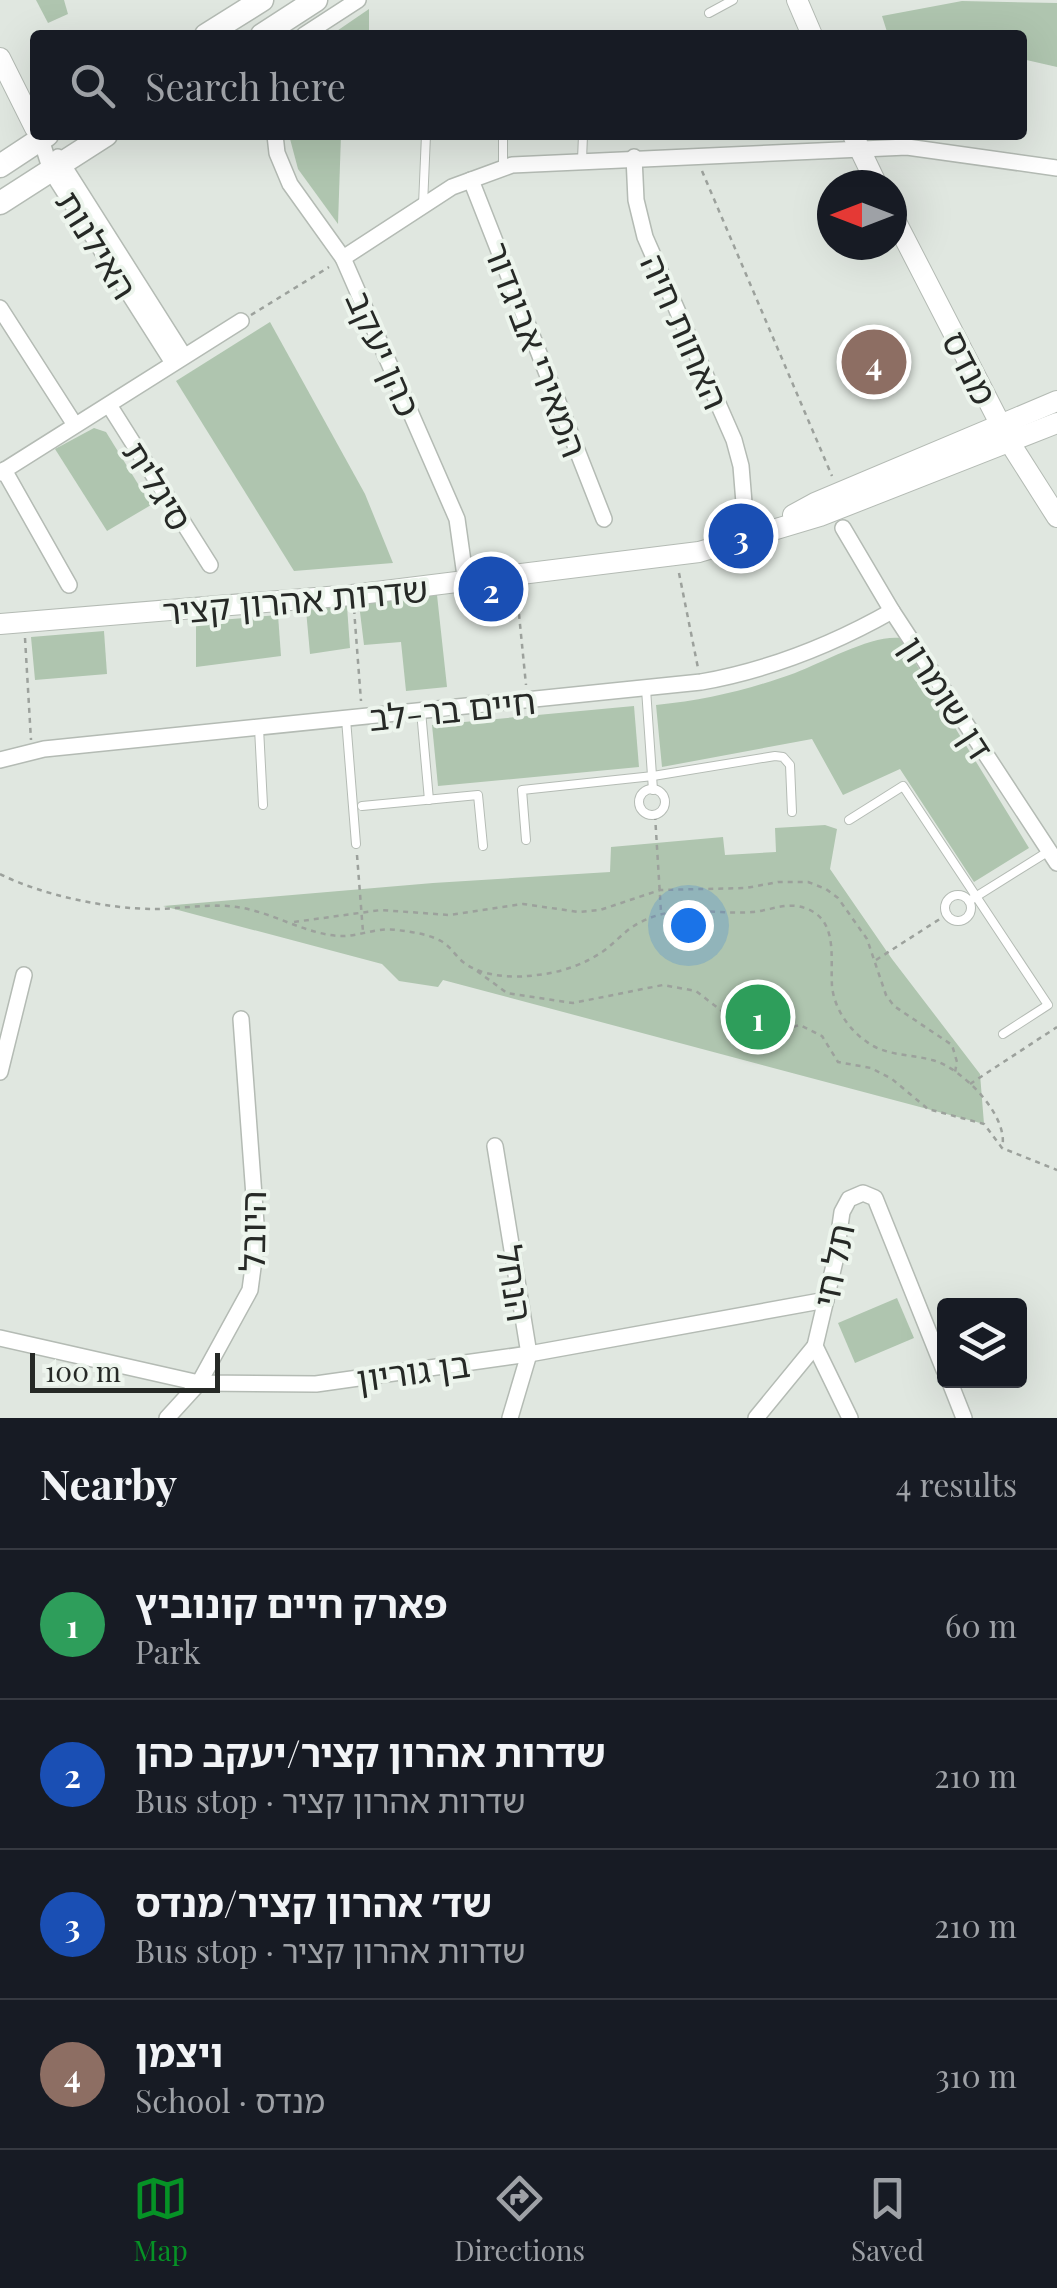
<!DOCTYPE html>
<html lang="en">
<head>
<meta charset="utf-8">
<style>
	body { margin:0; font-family:"Playfair Display","Noto Sans Hebrew",serif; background:#242831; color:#f1f3f6 }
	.controls { position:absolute; right:30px; bottom:30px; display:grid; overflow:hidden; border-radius:10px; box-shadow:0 10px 40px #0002 }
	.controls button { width:90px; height:90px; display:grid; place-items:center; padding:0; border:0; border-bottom:2px solid #363941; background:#171b24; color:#f1f3f6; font:50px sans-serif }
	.compass { position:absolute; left:817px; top:170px; width:90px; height:90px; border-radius:50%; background:#171b24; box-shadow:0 10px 40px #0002; rotate:270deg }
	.scale { position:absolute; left:30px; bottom:25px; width:190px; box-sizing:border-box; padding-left:10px; border:5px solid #262926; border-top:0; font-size:28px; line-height:35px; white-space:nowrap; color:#262926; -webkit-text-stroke:8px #edf5ed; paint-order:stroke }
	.you { position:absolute; left:688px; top:925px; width:35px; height:35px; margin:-25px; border:8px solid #fff; border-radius:50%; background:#1a73e8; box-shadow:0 0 0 15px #1a73e833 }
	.badge { display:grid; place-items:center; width:65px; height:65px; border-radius:50%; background:#069226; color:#fff; font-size:32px; font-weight:700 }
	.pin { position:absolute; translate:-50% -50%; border:5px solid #fff; box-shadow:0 2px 10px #0006 }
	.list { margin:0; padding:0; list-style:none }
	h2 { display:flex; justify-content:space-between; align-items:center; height:130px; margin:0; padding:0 40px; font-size:42px }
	h2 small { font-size:32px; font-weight:400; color:#9ea1a6 }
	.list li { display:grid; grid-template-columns:65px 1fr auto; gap:30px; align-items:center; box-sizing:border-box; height:150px; padding:0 40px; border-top:2px solid #363941 }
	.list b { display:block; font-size:38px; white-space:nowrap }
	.list p { margin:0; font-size:32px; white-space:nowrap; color:#9ea1a6 }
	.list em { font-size:32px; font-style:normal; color:#9ea1a6 }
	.icon { flex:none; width:55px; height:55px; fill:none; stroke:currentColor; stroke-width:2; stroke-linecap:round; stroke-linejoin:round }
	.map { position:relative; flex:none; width:1057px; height:1418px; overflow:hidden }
	.search { position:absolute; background:#171b24; box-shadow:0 10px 40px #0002; left:30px; right:30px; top:30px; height:110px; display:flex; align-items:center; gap:25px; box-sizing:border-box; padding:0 35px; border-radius:10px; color:#9ea1a6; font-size:38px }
	.sheet { height:730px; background:#171b24 }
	nav { display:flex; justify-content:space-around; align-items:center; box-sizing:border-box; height:140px; border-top:2px solid #363941; background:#171b24; font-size:28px; color:#9ea1a6 }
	nav a { display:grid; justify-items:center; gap:5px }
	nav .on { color:#069226 }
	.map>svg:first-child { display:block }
	.green { fill:#afc5af }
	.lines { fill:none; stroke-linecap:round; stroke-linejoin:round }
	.service-casing { stroke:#b4bbb4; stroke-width:10 }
	.minor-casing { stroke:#b4bbb4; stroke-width:18 }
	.tertiary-casing { stroke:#b4bbb4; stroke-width:22 }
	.secondary-casing { stroke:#b4bbb4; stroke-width:25 }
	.path { stroke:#9ca19c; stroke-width:2.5; stroke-dasharray:5 5; stroke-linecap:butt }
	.service { stroke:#fff; stroke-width:8 }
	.minor { stroke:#fff; stroke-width:15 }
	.tertiary { stroke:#fff; stroke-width:20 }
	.secondary { stroke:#fff; stroke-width:22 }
	.labels { text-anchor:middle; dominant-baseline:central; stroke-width:8; stroke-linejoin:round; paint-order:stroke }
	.street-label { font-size:35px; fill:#262926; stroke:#edf5ed }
</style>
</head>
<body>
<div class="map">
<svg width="1057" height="1418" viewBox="0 0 1057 1418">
	<rect width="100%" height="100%" fill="#e0e7e0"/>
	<g class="green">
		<polygon points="36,0 64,0 68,14 48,23"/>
		<polygon points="962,1 1057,3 1057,67 1022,59 1022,35 888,35 882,16"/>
		<polygon points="369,9 369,35 331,35"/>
		<polygon points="289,135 341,135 338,224 298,169"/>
		<polygon points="270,322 365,494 393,563 294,571 176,381"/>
		<polygon points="94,428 106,432 151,505 107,531 55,449"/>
		<polygon points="437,595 447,687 406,691 401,642 364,645 359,604"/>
		<polygon points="347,606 350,648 310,654 306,610"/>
		<polygon points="278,615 281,656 196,667 196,622"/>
		<polygon points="104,631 107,674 35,680 31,637"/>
		<path d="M900,638L1029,848L974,882L900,769L843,795L812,739L662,767L656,705C707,700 747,690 795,673C824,662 871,635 900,638Z"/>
		<polygon points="634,706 639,767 438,786 432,725"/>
		<polygon points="825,825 837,829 830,869 892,959 980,1074 984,1124 443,980 438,987 399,981 382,964 163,906 433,883 610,872 611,847 723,837 725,855 776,852 775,828"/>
		<polygon points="897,1298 914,1338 855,1363 838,1323"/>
	</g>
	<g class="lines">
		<defs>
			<g id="service">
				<polyline points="709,13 733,0"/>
				<polyline points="582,160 583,135"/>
				<polyline points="503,168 503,135"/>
				<polyline points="423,205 426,135"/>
				<polyline points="646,689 653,790"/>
				<polyline points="421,711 429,800"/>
				<polyline points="346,719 356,844"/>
				<polyline points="259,728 263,805"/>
				<circle cx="652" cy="802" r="13"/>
				<polyline points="362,806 478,795 483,846"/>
				<polyline points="849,820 903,786 1048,1005 1003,1034"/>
				<polyline points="526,840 522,790 653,776 775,756 783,757 790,765 792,812"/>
				<circle cx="958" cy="908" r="13"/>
				<polyline points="969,901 1049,851"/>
			</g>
			<g id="minor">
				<polyline points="304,35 358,0"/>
				<polyline points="275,135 277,153 290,184 343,258 457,519 466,583"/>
				<polyline points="41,139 51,171 173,363"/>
				<polyline points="58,157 184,356"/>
				<polyline points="634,157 636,200 645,237 734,440 741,466 744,503"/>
				<polyline points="471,180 604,519"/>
				<polyline points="343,258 452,187 512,165 907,147 1057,168"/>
				<polyline points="0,308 75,425"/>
				<polyline points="109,405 210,565"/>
				<polyline points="4,470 69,585"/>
				<polyline points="0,473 241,321"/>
				<polyline points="843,528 892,611 1057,863"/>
				<path d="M0,760L44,749L701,682C769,670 832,645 892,611"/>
				<polyline points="0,1072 24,975"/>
				<polyline points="495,1146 529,1354 510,1418"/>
				<polyline points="0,1338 199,1383 316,1384 529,1354 826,1300"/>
				<polyline points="949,1380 964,1418"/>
				<polyline points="167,1418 199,1383 250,1290 257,1237 241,1019"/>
				<polyline points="756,1418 815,1346"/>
				<polyline points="850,1418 815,1346 835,1261 842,1212 849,1199 863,1193 875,1198 944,1370"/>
			</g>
			<g id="tertiary">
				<polyline points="797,0 812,35"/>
				<polyline points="0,58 35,128"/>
				<polyline points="853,135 877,185"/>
				<polyline points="892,214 1010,443 1057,517"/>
				<polyline points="793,515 815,503 1057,401"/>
				<polyline points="0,624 352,595 699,552 820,516 1057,423"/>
			</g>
			<g id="secondary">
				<polyline points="206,35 262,0"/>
				<polyline points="262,35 316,0"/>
				<polyline points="0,166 47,135"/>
				<polyline points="0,203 106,135"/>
			</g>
		</defs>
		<use href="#service" class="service-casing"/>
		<use href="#minor" class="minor-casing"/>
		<use href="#tertiary" class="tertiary-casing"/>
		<use href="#secondary" class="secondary-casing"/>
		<g class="path">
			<polyline points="702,171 832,476"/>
			<polyline points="251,315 329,267"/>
			<polyline points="679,573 698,668"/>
			<polyline points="517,594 526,685"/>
			<polyline points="354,609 361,701"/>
			<polyline points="25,638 31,740"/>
			<polyline points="655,815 661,912"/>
			<polyline points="357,855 363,932"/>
			<path d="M0,874C41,895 108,909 154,909C181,909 209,903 237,907C272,912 303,933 338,936C358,937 377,927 397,930C412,932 428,934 441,941C450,946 455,955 463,962C479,975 507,978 528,976C553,974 577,968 599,954C614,945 625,929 641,922C677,903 713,915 752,912C767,911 782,904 797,906C840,914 830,955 832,986C834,1008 849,1030 867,1042C886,1056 910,1054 932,1060C961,1067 1010,1116 1002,1148"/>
			<polyline points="294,922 381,910 449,915 523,904 579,912 600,910 660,890 746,888 778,882 808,882 826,889 838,898 867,939 886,995 894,1006 952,1045 957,1062 955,1072"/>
			<polyline points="876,960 946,915"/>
			<polyline points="477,971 507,993 573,1003 663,985 696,991 741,1026 764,1026 776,1031 800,1025 822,1036 838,1062 871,1068 892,1079 928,1109 984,1124 1002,1148 1057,1170"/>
			<polyline points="970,1084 1057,1027"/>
		</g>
		<use href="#service" class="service"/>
		<use href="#minor" class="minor"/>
		<use href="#tertiary" class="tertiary"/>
		<use href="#secondary" class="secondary"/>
	</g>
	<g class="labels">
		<g class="street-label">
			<text transform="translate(98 244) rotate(58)">האילנות</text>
			<text transform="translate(686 331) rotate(66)">האחות חיה</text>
			<text transform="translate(537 349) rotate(69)">המאירי אביגדור</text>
			<text transform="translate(385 353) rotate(66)">כהן יעקב</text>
			<text transform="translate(971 367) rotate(63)">מנדס</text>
			<text transform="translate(159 485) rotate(58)">סיגלית</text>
			<text transform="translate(295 599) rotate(-5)">שדרות אהרון קציר</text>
			<text transform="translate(948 697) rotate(57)">דן שומרון</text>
			<text transform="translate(452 708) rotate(-6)">חיים בר-לב</text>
			<text transform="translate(251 1231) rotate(-89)">היובל</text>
			<text transform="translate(832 1265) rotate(-78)">תל חי</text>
			<text transform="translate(516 1283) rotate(81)">הנחל</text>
			<text transform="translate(413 1370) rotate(-8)">בן גוריון</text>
		</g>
	</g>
</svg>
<div class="controls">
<button><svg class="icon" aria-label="layers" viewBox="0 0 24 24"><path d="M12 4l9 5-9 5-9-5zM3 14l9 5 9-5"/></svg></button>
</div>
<svg class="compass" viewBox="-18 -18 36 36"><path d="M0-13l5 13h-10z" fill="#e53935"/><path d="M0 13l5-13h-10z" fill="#9ea1a6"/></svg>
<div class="scale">100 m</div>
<div class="you"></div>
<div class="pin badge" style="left:758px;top:1017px;background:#2e9e5b">1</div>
<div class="pin badge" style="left:491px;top:589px;background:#1a4fb4">2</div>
<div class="pin badge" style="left:741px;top:536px;background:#1a4fb4">3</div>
<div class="pin badge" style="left:874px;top:362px;background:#8d6e63">4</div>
<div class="search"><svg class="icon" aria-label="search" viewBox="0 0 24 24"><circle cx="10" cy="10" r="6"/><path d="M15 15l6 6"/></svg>Search here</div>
</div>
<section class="sheet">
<h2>Nearby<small>4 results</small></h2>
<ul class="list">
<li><span class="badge" style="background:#2e9e5b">1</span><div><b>פארק חיים קונוביץ</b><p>Park</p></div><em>60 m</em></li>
<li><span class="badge" style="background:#1a4fb4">2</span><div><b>שדרות אהרון קציר/יעקב כהן</b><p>Bus stop · שדרות אהרון קציר</p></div><em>210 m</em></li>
<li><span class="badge" style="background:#1a4fb4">3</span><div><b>שד׳ אהרון קציר/מנדס</b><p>Bus stop · שדרות אהרון קציר</p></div><em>210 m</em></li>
<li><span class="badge" style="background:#8d6e63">4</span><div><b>ויצמן</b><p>School · מנדס</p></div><em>310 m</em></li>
</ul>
</section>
<nav>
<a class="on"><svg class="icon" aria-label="map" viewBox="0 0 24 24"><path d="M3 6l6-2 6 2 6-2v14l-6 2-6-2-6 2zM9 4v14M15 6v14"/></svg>Map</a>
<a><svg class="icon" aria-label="directions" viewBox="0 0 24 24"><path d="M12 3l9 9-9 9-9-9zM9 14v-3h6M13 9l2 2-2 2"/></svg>Directions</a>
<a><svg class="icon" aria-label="saved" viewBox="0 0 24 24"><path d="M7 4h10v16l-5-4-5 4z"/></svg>Saved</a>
</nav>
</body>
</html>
